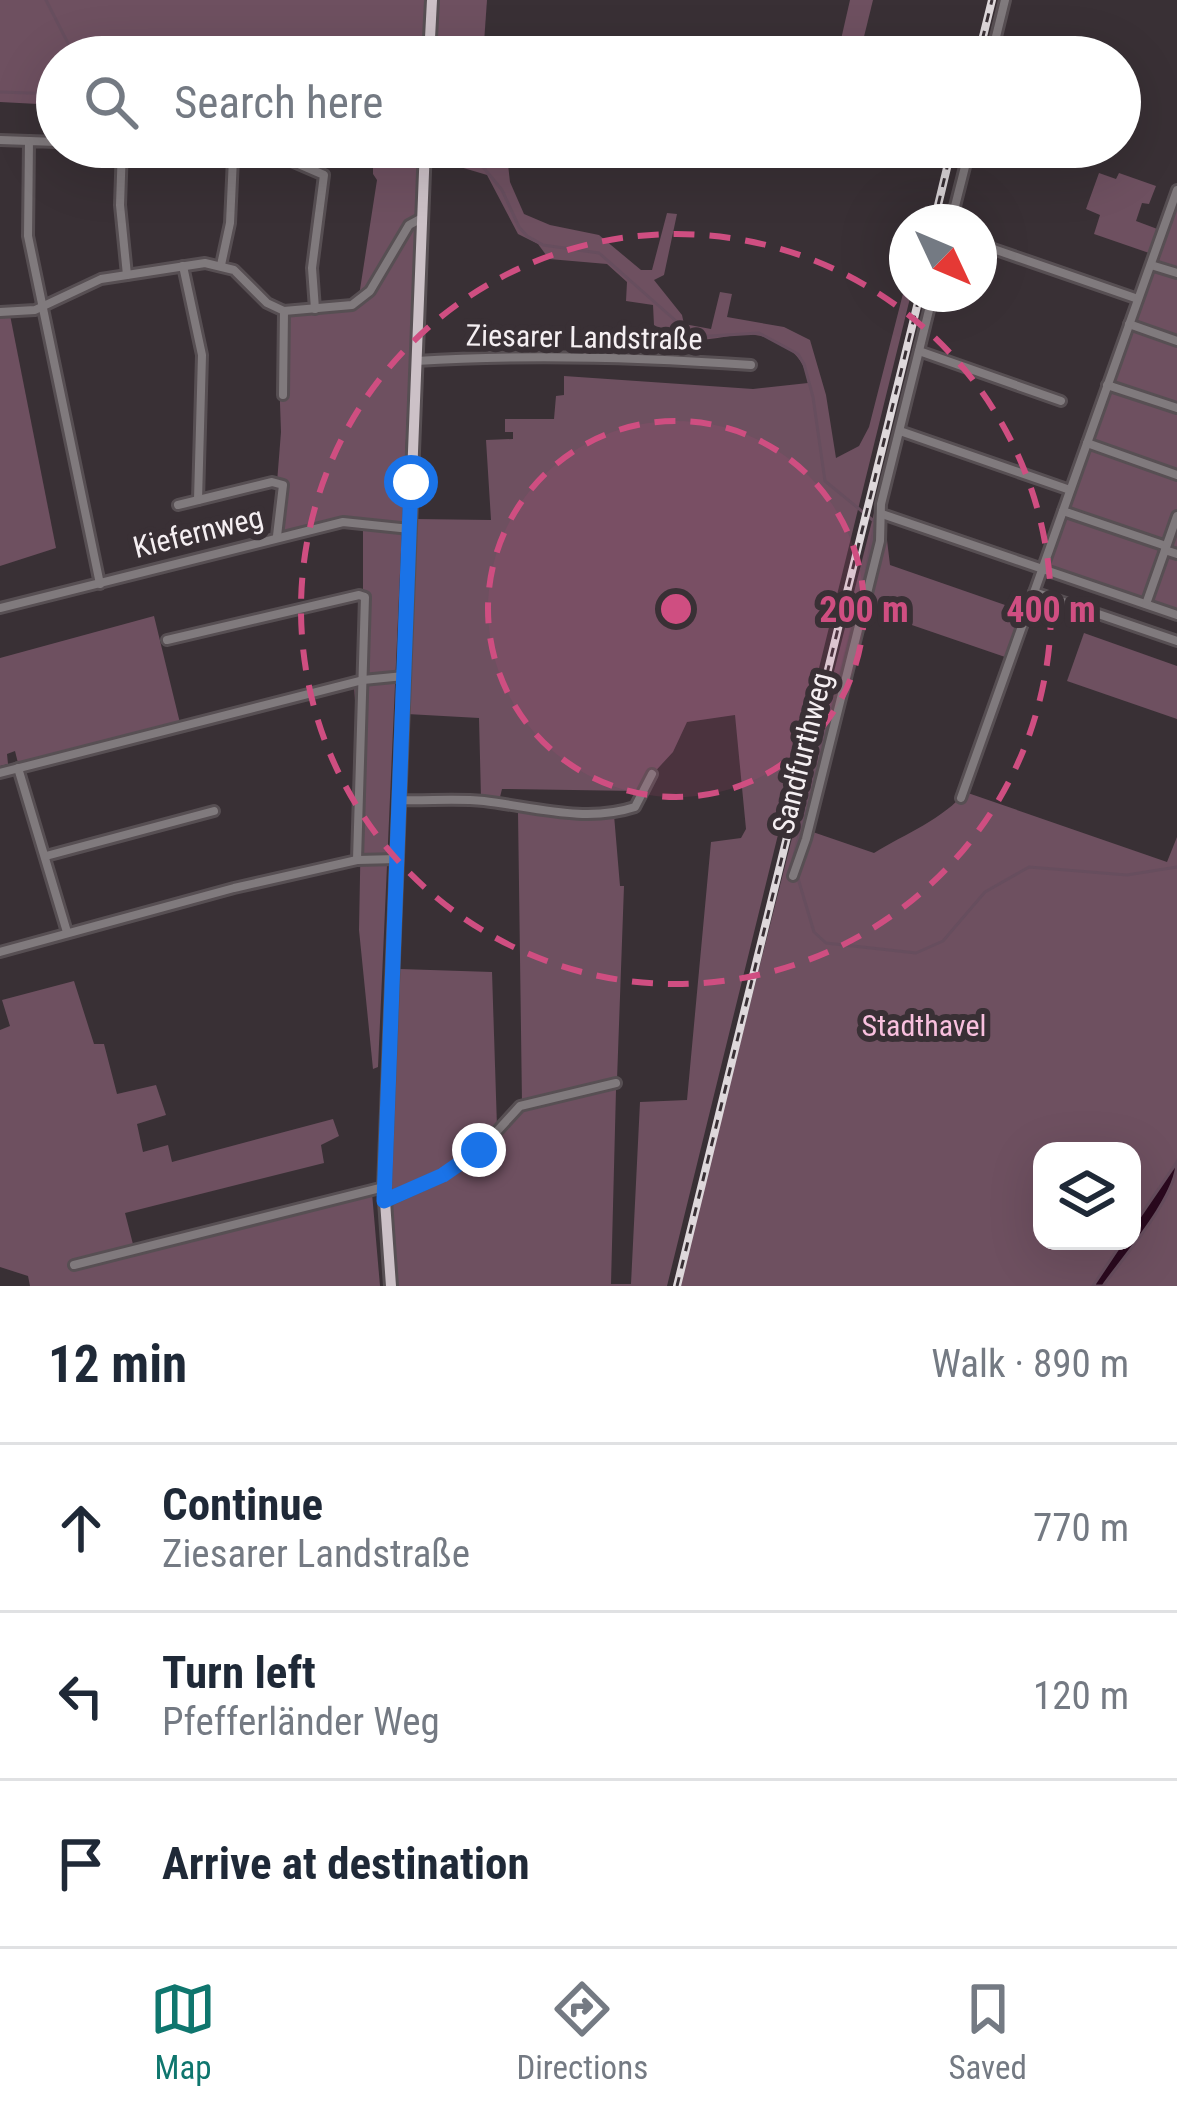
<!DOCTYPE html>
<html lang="en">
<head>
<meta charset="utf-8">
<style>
	body { margin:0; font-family:"Roboto Condensed",sans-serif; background:#f6f6f7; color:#1f2937 }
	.controls { position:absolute; right:36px; bottom:36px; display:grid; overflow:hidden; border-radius:24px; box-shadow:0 12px 48px #0002 }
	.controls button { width:108px; height:108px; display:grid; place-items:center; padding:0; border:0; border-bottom:3px solid #e0e1e3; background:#fff; color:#1f2937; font:60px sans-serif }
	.compass { position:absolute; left:889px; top:204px; width:108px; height:108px; border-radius:50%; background:#fff; box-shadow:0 12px 48px #0002; rotate:134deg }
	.stop { position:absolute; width:36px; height:36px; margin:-27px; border:9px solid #1a73e8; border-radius:50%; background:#fff }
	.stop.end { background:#1a73e8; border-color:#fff; box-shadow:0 3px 12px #0008 }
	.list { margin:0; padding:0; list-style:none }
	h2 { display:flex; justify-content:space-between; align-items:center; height:156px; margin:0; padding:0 48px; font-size:51px }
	h2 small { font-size:39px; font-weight:400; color:#747a83 }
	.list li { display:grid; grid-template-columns:78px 1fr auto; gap:36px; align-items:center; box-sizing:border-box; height:168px; padding:0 48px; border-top:3px solid #e0e1e3 }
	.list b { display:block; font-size:45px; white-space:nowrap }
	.list p { margin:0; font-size:39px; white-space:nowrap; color:#747a83 }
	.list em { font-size:39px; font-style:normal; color:#747a83 }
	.icon { flex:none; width:66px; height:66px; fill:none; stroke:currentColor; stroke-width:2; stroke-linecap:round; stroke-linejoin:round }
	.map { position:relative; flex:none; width:1177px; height:1286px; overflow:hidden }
	.search { position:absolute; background:#fff; box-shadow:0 12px 48px #0002; left:36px; right:36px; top:36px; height:132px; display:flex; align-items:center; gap:30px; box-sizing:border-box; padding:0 42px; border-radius:66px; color:#747a83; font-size:45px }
	.sheet { height:660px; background:#fff }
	nav { display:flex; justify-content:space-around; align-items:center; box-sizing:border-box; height:168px; border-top:3px solid #e0e1e3; background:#fff; font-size:33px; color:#747a83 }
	nav a { display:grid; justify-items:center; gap:6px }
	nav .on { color:#0f766e }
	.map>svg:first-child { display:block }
	.green { fill:#6e5060; fill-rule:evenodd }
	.water { fill:#2a091e; stroke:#674e5e; stroke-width:3 }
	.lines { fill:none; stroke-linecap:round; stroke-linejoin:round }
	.stream { stroke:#674e5e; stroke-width:3 }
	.minor-casing { stroke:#574f53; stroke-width:14 }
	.major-casing { stroke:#574f53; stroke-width:16 }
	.minor { stroke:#807a7d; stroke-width:8 }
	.major { stroke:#ccc1c7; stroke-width:10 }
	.rail-casing { stroke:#ded8db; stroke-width:8 }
	.rail { stroke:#393035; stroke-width:3; stroke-dasharray:9; stroke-linecap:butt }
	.route { stroke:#1a73e8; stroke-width:15 }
	.ring { fill:none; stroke:#cf4e81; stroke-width:6; stroke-dasharray:21 15 }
	.labels { text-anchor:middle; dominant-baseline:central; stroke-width:12; stroke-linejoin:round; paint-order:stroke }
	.street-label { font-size:30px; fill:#f5eff2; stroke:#393035 }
	.park-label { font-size:30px; fill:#f8c0de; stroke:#393035 }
	.centre { fill:#cf4e81; stroke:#393035; stroke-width:6 }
	.ring-label { font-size:36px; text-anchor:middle; font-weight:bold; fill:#cf4e81; stroke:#393035; stroke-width:12; stroke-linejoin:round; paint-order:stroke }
</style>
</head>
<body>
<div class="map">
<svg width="1177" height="1286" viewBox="0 0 1177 1286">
	<rect width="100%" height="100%" fill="#393035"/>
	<g class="green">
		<polygon points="0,0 425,0 423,57 57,57 57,105 0,102"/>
		<polygon points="437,0 487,0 483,57 434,57"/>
		<polygon points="850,0 873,0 859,57 837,57"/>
		<polygon points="373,147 419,147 378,1067 373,1069 359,930 363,717 356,716 354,686 363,685 363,525 362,520 273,533 281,432 277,317 347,309 359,296 377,180 373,174"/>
		<path d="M430,147H506L510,182L524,214L550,225L599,235L641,270H652L667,213L677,214L664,275L654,280L682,315L684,324L711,329L720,292L732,294L727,317L784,327L810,340L826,395L836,458L859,446L869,427L907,278V294H911L667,1286H396L389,1204L441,1178L445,1180V1176L489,1148L518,1110L611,1085L616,1090L611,1284H631L640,1102L687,1100L711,842L741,838L746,829L735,715L687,722L673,752L637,791L502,789L500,797L481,798L479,718L407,714L415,519L491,520L486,440L513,439V432H505V419H554L556,396L564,395V376L753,389L808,383C806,366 798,354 783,345C743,321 718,347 679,338C671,336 662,329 654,325L653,305L626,301L627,282L607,264L549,259L538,244L518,234L487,175L430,158Z"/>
		<polygon points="1099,173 1116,179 1119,173 1156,186 1149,204 1142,203 1136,221 1160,230 1152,254 1094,234 1100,215 1086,209"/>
		<polygon points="1177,198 1177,613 1046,566"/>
		<polygon points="10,315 56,548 0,566 0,316"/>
		<path d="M875,509L879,516L878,538L807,830L874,853C905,834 945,818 965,792L1167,862L1177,837V1286H679ZM1042,1151H1132V1241H1042Z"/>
		<polygon points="882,538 887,540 890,565 1025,612 1008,658 871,611 858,639"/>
		<polygon points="154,616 180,723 18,763 15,751 7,754 8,764 0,766 0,658"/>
		<polygon points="1084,633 1177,666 1177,719 1067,681"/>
		<polygon points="518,812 579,817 614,815 620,886 624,886 617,1080 522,1103"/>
		<path d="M400,969L492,972L497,1127C466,1162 431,1178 389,1197Z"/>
		<polygon points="74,981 94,1044 104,1044 117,1094 156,1085 166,1115 137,1124 143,1152 168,1145 172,1162 333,1119 339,1136 321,1145 324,1163 125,1213 135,1252 372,1193 380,1286 30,1286 28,1276 0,1267 0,1030 10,1026 2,1000"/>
	</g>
	<path class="water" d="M1177,1162C1177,1196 1124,1256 1103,1286H1093L1123,1241H1132V1228Z"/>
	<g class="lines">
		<g class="stream">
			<polyline points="46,0 75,57"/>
			<polyline points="0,92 57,94"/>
			<polyline points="395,147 483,167 502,190 519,227 527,236 543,245 599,253 694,337 759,333 798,354 804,364 813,397 825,481 875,522 866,572 793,859 795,866"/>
			<polyline points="797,875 814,932 826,943 916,953 943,941 985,892 1029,867 1127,875 1177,867"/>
		</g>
		<defs>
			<g id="minor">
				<polyline points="991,57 1005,0"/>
				<polyline points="0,140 29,141"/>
				<polyline points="57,142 29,141 28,236 100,584"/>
				<polyline points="122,147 120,205 127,275"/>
				<polyline points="172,151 198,157 233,158"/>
				<polyline points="951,222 970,147"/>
				<polyline points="979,244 1138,299"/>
				<polyline points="221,265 230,223 233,158 287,159 324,175 312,268 315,309"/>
				<polyline points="1151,265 1177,273"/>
				<polyline points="183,266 202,355 198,500"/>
				<polyline points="0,312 35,310 101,279 205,263 234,270 267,303 284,311 352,305 370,291 409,225 422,218"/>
				<polyline points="1129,324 1177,341"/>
				<polyline points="919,351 1061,401"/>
				<path d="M416,361C528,354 638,357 751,365"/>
				<polyline points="1107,385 1177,408"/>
				<polyline points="283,395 284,311"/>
				<polyline points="900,431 1070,490"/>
				<polyline points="1087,443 1177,475"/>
				<polyline points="178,505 272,482 283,485 277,536"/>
				<polyline points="1063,511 1166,546"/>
				<polyline points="882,514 1177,615"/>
				<polyline points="1165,550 1177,554"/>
				<polyline points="1034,592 1177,641"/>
				<polyline points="1146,604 1177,516"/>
				<polyline points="0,608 343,522 410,529"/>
				<polyline points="167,640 359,595 365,597 357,860"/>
				<polyline points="18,768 67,932"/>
				<polyline points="0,773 363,680 404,676"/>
				<polyline points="961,798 1177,190"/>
				<path d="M399,800C427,801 457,798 484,801C534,807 586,823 635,807L652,774"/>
				<polyline points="46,856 214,811"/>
				<polyline points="793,876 806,839 880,541 881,504 933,294"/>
				<polyline points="0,952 234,888 357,860 397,859"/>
				<polyline points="385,1201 443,1175 479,1151 520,1106 616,1083"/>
				<polyline points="74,1265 384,1187"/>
			</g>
			<g id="major">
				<polyline points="429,57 432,0"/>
				<polyline points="391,1286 384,1187 425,147"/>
			</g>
		</defs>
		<use href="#minor" class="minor-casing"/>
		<use href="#major" class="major-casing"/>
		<use href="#minor" class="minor"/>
		<use href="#major" class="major"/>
		<defs>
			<g id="rail">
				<polyline points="978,57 992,0"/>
				<polyline points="934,222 952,147"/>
				<polyline points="677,1286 920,294"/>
			</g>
		</defs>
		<use href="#rail" class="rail-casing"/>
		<use href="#rail" class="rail"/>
	</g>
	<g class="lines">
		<polyline class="route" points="411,482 384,1201 443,1175 479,1150"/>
	</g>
	<circle cx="676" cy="609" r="188" fill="#cf4e81" fill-opacity=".12"/>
	<g class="ring">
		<circle cx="676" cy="609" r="188"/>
		<circle cx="676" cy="609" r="375"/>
	</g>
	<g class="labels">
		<g class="street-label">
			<text transform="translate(584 337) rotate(1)">Ziesarer Landstraße</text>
			<text transform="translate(198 532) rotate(-14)">Kiefernweg</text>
			<text transform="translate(802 753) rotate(-76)">Sandfurthweg</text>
		</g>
		<g class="park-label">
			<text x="924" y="1025">Stadthavel</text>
		</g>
	</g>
	<circle cx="676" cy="609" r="18" class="centre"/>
	<g class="ring-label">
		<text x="864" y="622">200 m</text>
		<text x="1051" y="622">400 m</text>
	</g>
</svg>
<div class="controls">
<button><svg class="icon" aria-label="layers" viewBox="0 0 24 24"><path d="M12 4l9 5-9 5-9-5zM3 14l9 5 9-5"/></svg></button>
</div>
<svg class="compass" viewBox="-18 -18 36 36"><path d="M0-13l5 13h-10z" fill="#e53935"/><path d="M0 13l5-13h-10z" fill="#747a83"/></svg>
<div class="stop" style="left:411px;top:482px"></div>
<div class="stop end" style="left:479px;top:1150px"></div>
<div class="search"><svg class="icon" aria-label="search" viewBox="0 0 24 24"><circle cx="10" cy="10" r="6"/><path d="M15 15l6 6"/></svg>Search here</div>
</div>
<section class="sheet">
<h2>12 min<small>Walk · 890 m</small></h2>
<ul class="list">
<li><svg class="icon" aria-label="ahead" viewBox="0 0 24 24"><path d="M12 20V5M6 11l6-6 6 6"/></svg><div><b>Continue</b><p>Ziesarer Landstraße</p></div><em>770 m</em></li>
<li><svg class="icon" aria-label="left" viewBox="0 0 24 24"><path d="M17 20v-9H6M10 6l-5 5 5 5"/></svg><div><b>Turn left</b><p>Pfefferländer Weg</p></div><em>120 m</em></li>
<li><svg class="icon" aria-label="arrive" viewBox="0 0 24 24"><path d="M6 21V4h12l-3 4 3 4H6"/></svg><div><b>Arrive at destination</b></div></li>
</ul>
</section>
<nav>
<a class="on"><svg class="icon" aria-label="map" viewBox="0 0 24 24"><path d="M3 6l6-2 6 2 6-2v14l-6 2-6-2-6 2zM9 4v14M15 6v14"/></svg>Map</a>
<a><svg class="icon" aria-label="directions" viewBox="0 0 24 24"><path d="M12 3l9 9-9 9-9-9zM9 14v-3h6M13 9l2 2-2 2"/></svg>Directions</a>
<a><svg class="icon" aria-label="saved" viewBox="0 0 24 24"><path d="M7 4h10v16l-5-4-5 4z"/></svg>Saved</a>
</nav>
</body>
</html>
